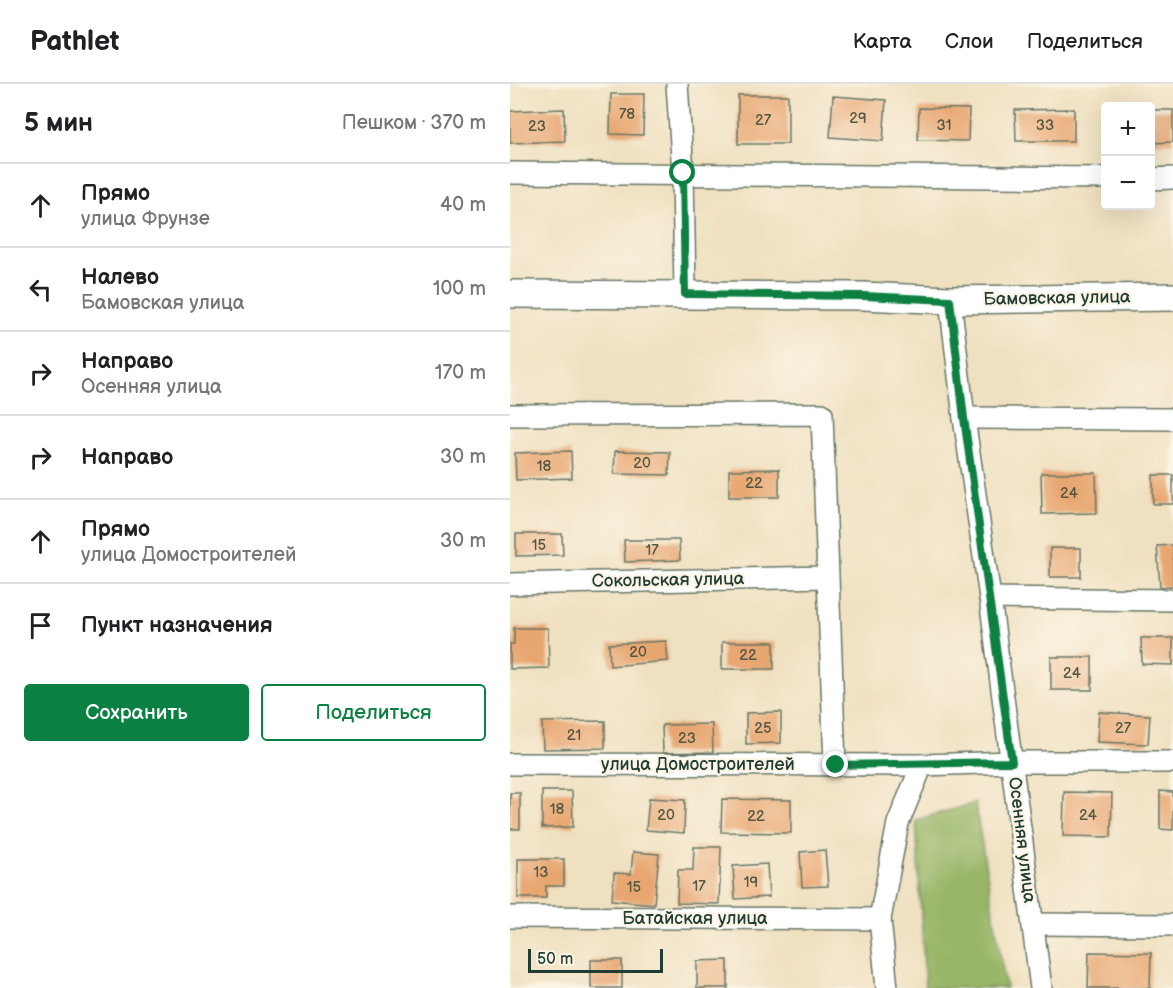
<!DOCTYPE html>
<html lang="ru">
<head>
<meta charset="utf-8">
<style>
	body { margin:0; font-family:"Balsamiq Sans",sans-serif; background:#f6f6f6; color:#202124 }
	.controls { position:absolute; right:18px; top:18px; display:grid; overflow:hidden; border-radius:6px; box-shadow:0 6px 24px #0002 }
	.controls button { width:54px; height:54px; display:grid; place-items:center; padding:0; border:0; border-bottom:2px solid #e0e0e0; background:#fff; color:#202124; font:30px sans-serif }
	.scale { position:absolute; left:18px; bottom:15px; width:135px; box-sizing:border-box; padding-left:6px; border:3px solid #1f3d34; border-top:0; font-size:16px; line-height:21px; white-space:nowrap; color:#1f3d34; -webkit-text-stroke:4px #fcf5e5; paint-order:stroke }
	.stop { position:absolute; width:18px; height:18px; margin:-14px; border:4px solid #0b8043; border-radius:50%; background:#fff }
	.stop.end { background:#0b8043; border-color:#fff; box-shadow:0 2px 6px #0008 }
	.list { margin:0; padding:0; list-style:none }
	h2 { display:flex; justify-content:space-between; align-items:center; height:78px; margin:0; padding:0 24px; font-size:26px }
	h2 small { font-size:20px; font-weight:400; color:#757577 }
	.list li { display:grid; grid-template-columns:39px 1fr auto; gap:18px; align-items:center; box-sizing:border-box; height:84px; padding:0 24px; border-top:2px solid #e0e0e0 }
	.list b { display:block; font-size:22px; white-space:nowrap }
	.list p { margin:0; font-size:20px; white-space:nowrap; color:#757577 }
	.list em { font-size:20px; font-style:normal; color:#757577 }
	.actions { display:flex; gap:12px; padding:18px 24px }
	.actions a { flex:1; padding:14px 0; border:2px solid #0b8043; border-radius:6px; text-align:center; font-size:21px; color:#0b8043 }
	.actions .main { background:#0b8043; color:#fff }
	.icon { flex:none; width:33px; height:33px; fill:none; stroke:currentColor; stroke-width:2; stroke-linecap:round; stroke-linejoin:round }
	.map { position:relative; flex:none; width:663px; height:904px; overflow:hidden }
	header { display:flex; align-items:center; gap:36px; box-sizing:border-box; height:84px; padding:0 30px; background:#fff; border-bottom:2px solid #e0e0e0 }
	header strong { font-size:28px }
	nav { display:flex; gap:33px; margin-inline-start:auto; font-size:21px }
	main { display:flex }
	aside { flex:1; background:#fff }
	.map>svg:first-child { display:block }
	.forest { fill:#99b668; stroke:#5c7a4e; stroke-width:1.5 }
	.building { fill:#e8a670 }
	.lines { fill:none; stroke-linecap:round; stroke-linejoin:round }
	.minor-casing { stroke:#687665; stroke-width:24 }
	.major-casing { stroke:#687665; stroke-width:30 }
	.minor { stroke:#fff; stroke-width:21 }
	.major { stroke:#fff; stroke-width:27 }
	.route { stroke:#0b8043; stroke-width:8 }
	.labels { text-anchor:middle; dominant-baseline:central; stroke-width:4.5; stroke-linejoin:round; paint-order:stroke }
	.number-label { font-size:15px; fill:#515743 }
	.street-label { font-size:18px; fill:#1f3d34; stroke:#fcf5e5 }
</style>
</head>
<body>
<header>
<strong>Pathlet</strong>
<nav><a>Карта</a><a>Слои</a><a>Поделиться</a></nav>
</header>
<main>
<aside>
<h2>5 мин<small>Пешком · 370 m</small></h2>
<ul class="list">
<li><svg class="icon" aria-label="ahead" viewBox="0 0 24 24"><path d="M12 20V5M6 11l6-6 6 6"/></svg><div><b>Прямо</b><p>улица Фрунзе</p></div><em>40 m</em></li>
<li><svg class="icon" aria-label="left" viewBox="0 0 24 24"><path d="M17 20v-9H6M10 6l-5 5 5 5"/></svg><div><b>Налево</b><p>Бамовская улица</p></div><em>100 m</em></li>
<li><svg class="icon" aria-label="right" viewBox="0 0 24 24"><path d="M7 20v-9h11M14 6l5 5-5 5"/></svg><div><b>Направо</b><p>Осенняя улица</p></div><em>170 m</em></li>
<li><svg class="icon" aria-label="right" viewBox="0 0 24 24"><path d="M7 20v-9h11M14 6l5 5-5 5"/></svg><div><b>Направо</b></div><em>30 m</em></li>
<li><svg class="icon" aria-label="ahead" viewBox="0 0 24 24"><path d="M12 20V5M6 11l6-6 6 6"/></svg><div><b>Прямо</b><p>улица Домостроителей</p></div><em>30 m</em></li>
<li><svg class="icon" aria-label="arrive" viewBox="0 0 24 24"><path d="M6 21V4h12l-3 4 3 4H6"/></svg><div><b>Пункт назначения</b></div></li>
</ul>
<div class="actions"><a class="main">Сохранить</a><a>Поделиться</a></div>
</aside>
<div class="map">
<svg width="663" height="904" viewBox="0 0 663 904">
	<rect width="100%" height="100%" fill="#fcf5e5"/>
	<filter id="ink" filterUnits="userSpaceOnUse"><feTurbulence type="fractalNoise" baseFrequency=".0167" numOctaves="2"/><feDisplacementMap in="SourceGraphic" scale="12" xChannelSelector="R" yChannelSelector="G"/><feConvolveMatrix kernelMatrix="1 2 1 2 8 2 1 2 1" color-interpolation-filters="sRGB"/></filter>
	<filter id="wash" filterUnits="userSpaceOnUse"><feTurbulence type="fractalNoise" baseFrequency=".008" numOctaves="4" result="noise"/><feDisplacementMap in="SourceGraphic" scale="24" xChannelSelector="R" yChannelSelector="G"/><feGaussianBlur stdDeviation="1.35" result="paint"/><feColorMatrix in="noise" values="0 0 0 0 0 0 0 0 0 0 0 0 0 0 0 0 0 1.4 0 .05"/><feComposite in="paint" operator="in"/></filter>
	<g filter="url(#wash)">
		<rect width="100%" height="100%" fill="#efe0c0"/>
		<polygon class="forest" points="465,719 496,904 415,904 406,736"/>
		<g id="blocks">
			<g class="building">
				<polygon points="101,10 134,10 133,51 100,50"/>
				<rect x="228" y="11" width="50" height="49"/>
				<polygon points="323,12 376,16 373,57 320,53"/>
				<polygon points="409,24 459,25 458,57 408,56"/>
				<polygon points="54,25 55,57 0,59 0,27"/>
				<polygon points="564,25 564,57 506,57 505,26"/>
				<polygon points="640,26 663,26 663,58 640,59"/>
				<polygon points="61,367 62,394 6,396 5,369"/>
				<polygon points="105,367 160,368 159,391 104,390"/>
				<polygon points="269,385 269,413 219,413 219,386"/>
				<polygon points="531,389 586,389 587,429 532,430"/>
				<rect x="643" y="391" width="20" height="29"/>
				<polygon points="6,450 52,450 53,471 6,472"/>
				<polygon points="114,456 169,456 170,476 115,478"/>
				<polygon points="663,461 663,502 650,503 647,462"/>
				<rect x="540" y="464" width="31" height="29"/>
				<polygon points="4,544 38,544 39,584 0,585 0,560 4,560"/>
				<polygon points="631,554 663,554 663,581 632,580"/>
				<polygon points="156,557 158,577 100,582 99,560"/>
				<rect x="212" y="558" width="52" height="27"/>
				<rect x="541" y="573" width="41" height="33"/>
				<polygon points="271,628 271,659 236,660 236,629"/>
				<polygon points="589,628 640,631 638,660 587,658"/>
				<polygon points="95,637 95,664 33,665 32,638"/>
				<polygon points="202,640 203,668 153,669 152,641"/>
				<polygon points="32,707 62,707 63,743 32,744"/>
				<polygon points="650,707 663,708 663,746 650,745"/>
				<polygon points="554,708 602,709 601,753 553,752"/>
				<rect x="0" y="709" width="10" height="36"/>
				<polygon points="139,714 175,716 174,749 136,746"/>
				<polygon points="212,715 281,716 281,749 211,748"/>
				<polygon points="184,763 211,763 209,820 167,819 168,786 183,786"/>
				<polygon points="315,766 318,802 292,803 290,768"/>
				<polygon points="123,768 149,770 144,820 102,816 104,789 121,790"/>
				<polygon points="8,775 54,775 54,802 36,802 36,814 8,814"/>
				<polygon points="257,780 259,813 225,815 223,782"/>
				<polygon points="579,868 641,869 640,904 578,904"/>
				<rect x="81" y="876" width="31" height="28"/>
				<polygon points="218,876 218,904 187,904 187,877"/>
			</g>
		</g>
	</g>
	<g filter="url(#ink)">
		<use href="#blocks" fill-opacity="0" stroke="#687665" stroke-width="1.5"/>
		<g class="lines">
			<defs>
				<g id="minor">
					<polyline points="167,0 173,89 175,210"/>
					<polyline points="0,89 596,94"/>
					<polyline points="640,95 663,94"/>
					<polyline points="440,216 454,334 480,514 531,904"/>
					<polyline points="0,331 312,330 325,681"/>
					<polyline points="454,334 663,335"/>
					<polyline points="0,500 317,493"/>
					<polyline points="480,514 663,516"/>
					<polyline points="0,680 412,681"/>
					<polyline points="0,833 370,835"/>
					<polyline points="523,840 663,841"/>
					<polyline points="377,904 370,835 388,739 412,681 502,678 663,678"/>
				</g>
				<polyline id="major" points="0,210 353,212 440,216 663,213"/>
			</defs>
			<use href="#minor" class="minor-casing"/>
			<use href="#major" class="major-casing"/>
			<use href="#minor" class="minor"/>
			<use href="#major" class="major"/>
		</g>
	</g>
	<g class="lines" filter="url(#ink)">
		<polyline class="route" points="173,89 175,210 353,212 440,216 454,334 502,678 326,681"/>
	</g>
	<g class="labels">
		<g class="number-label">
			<text x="117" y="30">78</text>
			<text x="348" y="34">29</text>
			<text x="253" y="36">27</text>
			<text x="434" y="41">31</text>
			<text x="535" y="41">33</text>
			<text x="27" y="42">23</text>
			<text x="132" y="379">20</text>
			<text x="34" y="382">18</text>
			<text x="244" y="399">22</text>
			<text x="559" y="409">24</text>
			<text x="29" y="461">15</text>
			<text x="142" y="466">17</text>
			<text x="128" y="568">20</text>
			<text x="238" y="571">22</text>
			<text x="562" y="589">24</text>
			<text x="253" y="644">25</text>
			<text x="613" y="644">27</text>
			<text x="64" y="651">21</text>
			<text x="177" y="654">23</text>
			<text x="47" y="725">18</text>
			<text x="156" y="731">20</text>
			<text x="578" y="731">24</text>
			<text x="246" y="732">22</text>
			<text x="31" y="788">13</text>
			<text x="241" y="798">19</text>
			<text x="189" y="802">17</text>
			<text x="124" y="803">15</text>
		</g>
		<g class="street-label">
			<text transform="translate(547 214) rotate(-1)">Бамовская улица</text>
			<text transform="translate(158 496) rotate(-1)">Сокольская улица</text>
			<text x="188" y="680">улица Домостроителей</text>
			<text transform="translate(512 756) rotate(83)">Осенняя улица</text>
			<text x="185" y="834">Батайская улица</text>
		</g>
	</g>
</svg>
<div class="controls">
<button>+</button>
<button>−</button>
</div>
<div class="scale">50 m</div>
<div class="stop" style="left:173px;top:89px"></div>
<div class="stop end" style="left:326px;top:681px"></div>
</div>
</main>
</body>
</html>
